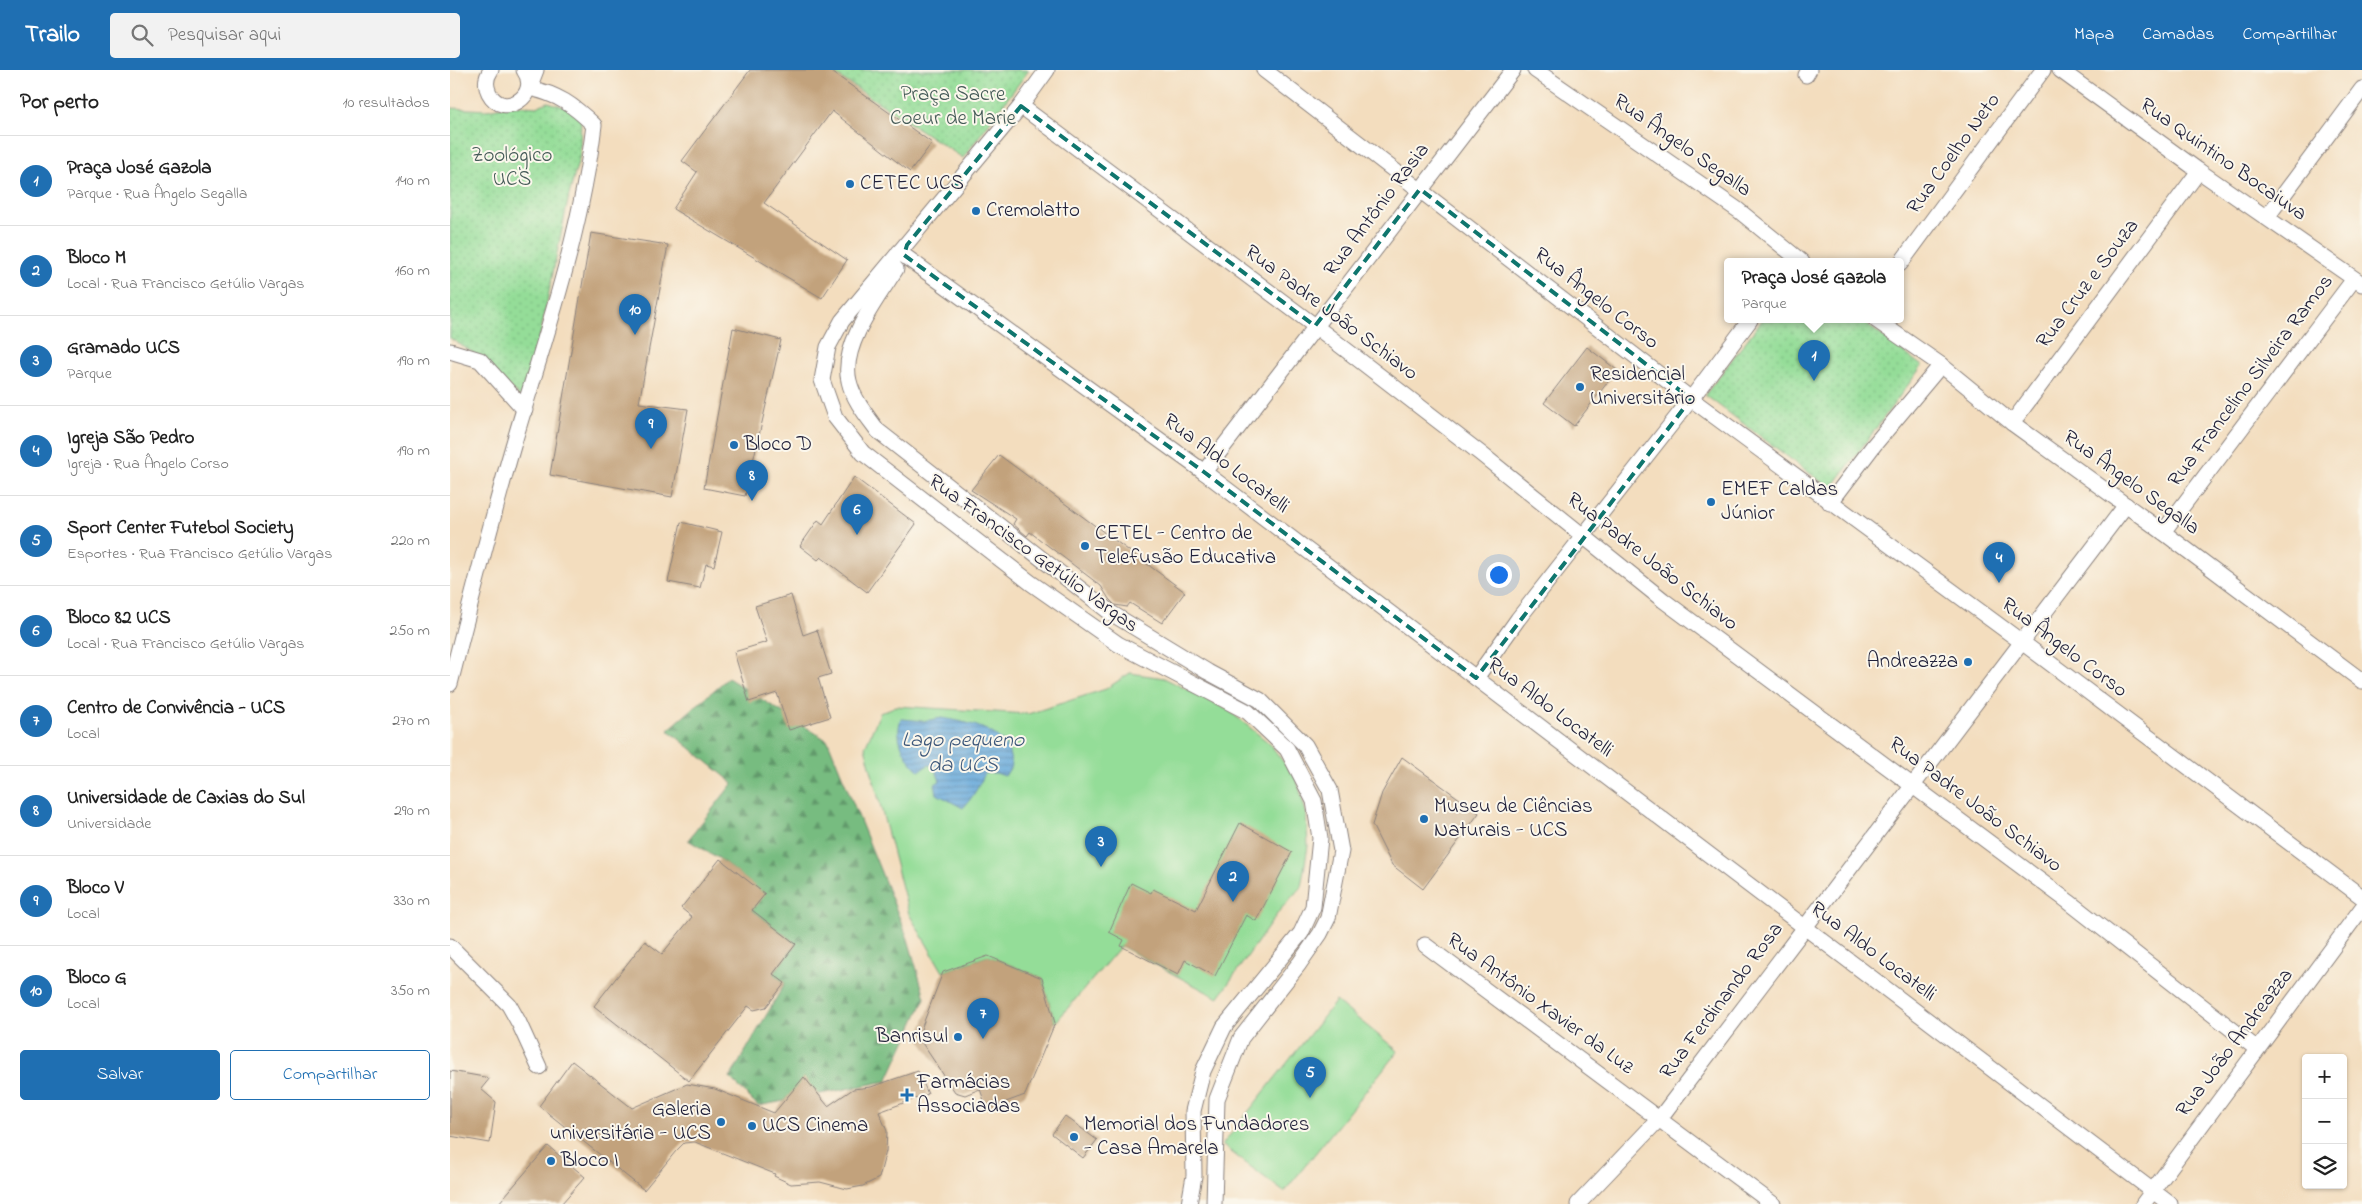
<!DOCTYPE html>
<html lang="pt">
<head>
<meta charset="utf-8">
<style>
	body { margin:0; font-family:"Indie Flower",sans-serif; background:#f2f2f2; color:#222 }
	.controls { position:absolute; right:15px; bottom:15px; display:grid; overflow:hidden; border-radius:5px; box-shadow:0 1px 4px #0004 }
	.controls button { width:45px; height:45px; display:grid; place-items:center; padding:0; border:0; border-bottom:1px solid #e0e0e0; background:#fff; color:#222; font:25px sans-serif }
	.you { position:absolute; left:1048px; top:504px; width:18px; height:18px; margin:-12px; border:4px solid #fff; border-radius:50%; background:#1a73e8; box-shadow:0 0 0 8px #1a73e833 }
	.badge { display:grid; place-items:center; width:32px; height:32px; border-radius:50%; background:#1f6fb2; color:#fff; font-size:16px; font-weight:700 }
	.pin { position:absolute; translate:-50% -41px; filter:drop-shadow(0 1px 2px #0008) }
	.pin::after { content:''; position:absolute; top:26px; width:18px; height:15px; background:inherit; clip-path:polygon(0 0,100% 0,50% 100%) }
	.popup { position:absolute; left:1274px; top:188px; width:180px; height:65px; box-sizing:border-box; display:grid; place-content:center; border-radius:5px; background:#fff; filter:drop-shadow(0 1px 4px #0005); font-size:16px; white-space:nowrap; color:#767676 }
	.popup b { font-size:19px; color:#222 }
	.popup::after { content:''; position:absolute; left:50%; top:100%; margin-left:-10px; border:10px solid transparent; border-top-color:#fff }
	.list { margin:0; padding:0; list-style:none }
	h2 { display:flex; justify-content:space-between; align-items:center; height:65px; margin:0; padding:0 20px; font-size:21px }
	h2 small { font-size:16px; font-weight:400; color:#767676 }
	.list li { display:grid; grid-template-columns:32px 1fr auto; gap:15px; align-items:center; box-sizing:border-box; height:90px; padding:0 20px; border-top:1px solid #e0e0e0 }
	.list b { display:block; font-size:19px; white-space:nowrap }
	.list p { margin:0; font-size:16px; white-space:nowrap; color:#767676 }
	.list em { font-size:16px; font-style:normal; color:#767676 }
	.actions { display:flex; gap:10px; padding:15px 20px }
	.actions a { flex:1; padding:11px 0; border:1px solid #1f6fb2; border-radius:5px; text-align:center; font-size:18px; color:#1f6fb2 }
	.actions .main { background:#1f6fb2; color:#fff }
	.icon { flex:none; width:28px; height:28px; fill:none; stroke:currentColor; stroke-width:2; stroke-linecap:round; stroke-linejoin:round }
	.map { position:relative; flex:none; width:1912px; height:1134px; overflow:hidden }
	header { display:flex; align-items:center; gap:30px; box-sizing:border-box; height:70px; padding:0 25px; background:#1f6fb2; color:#fff }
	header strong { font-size:24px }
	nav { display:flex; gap:28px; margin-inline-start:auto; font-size:18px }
	.search { width:350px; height:45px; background:#f2f2f2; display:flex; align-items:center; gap:12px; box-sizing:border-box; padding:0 18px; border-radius:5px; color:#767676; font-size:19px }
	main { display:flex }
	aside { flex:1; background:#fff }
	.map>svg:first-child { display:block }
	.forest { fill:url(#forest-firs); stroke:#4c6f5e }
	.park { fill:url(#park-dots); stroke:#5b806a }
	.garden { fill:#94dd98; stroke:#5b806a }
	.water { fill:url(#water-rules); stroke:#44658a }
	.building { fill:#c2a27b }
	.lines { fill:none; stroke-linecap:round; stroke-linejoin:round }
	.street-casing { stroke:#8a807c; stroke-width:17 }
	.street { stroke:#fff; stroke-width:15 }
	.marked { fill:none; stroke:#0f766e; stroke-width:4; stroke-dasharray:10 6; stroke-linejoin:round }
	.poi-dot { fill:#1f6fb2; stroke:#fbf7ec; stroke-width:2 }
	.labels { text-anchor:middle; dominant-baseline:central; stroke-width:4; stroke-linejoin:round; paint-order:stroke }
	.park-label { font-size:21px; fill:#445a57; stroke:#fbf7ec }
	.street-label { font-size:21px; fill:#22223b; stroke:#fbf7ec }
	.poi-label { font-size:21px; fill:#22223b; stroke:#fbf7ec; text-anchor:start }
	.water-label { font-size:22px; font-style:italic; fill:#3d587b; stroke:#fbf7ec }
</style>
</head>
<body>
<header>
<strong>Trailo</strong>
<div class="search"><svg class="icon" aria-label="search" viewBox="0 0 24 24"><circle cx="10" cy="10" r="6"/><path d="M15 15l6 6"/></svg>Pesquisar aqui</div>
<nav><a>Mapa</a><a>Camadas</a><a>Compartilhar</a></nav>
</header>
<main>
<aside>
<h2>Por perto<small>10 resultados</small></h2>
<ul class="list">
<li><span class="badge">1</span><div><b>Praça José Gazola</b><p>Parque · Rua Ângelo Segalla</p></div><em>140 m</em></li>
<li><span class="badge">2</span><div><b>Bloco M</b><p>Local · Rua Francisco Getúlio Vargas</p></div><em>160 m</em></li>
<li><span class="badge">3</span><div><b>Gramado UCS</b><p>Parque</p></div><em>190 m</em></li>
<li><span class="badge">4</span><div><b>Igreja São Pedro</b><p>Igreja · Rua Ângelo Corso</p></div><em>190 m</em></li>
<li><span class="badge">5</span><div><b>Sport Center Futebol Society</b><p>Esportes · Rua Francisco Getúlio Vargas</p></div><em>220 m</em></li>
<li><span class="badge">6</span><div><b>Bloco 82 UCS</b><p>Local · Rua Francisco Getúlio Vargas</p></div><em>250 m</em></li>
<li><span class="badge">7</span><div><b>Centro de Convivência - UCS</b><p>Local</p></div><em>270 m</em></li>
<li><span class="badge">8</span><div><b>Universidade de Caxias do Sul</b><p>Universidade</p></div><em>290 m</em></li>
<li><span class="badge">9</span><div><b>Bloco V</b><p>Local</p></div><em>330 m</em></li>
<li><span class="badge">10</span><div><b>Bloco G</b><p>Local</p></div><em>350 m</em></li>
</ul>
<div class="actions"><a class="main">Salvar</a><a>Compartilhar</a></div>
</aside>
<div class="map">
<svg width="1912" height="1134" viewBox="0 0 1912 1134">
	<defs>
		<pattern id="forest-firs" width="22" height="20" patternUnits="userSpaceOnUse" patternTransform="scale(1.25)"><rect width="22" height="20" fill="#77bc80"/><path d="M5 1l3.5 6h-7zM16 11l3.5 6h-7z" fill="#61986a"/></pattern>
		<pattern id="park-dots" width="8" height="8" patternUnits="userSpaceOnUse" patternTransform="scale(1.25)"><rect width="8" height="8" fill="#94dd98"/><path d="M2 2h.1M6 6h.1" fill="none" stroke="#7fbd84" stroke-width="1.8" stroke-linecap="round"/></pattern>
		<pattern id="water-rules" width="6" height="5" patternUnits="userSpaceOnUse" patternTransform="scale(1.25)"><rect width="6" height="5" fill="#65a8da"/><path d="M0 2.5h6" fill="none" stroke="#5388b2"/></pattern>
	</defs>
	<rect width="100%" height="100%" fill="#fbf7ec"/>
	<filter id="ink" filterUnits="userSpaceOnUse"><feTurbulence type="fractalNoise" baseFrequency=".02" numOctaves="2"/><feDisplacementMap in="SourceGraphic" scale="10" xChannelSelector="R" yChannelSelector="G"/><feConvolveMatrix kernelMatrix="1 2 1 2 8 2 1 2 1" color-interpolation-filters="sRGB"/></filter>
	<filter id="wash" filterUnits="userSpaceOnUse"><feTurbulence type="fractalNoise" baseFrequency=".0096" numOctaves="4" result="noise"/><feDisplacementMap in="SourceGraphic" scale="20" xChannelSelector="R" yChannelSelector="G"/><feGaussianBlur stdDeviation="1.12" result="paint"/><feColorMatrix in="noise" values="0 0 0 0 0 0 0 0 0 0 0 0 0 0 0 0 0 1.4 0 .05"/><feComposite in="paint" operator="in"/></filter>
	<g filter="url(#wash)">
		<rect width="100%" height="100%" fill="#f3ddbe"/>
		<polygon class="forest" points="278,608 378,671 458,869 475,928 437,1011 308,1036 280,1008 335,913 323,904 346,874 302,840 314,824 270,789 238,770 283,713 218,660"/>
		<g class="park">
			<polygon points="379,0 579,0 513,88"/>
			<polygon points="98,32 118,38 131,47 130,85 119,125 85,290 73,330 31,288 0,268 0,38 37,40 63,35 86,37"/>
			<polygon points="1312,250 1411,250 1472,296 1381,419 1255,325"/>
		</g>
		<g class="garden">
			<polygon points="680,603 714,608 778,640 819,673 847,710 856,743 858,776 851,817 830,840 768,928 671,876 605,953 592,908 538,886 493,902 459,844 415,677 430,643 446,636 578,644 656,619"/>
			<polygon points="886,931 948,981 834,1122 772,1075"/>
		</g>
		<path class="water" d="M492,648C514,652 547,657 558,680C560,684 560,690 562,695L555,706L546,703H535C529,716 523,727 513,738L487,724L485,714L490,711L484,695H478L469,701C455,687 444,669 451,649L475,651Z"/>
		<g id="blocks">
			<g class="building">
				<polygon points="300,0 379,0 482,73 460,102 382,41 314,133 397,190 372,228 223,139 247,102 232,91"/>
				<polygon points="141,163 218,175 189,333 238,339 222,427 100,405"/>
				<polygon points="283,258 331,270 295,426 254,418"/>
				<polygon points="1137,277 1167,300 1124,356 1094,333"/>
				<polygon points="549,385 735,522 712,553 680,533 677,537 665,535 659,529 651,516 580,462 577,466 563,454 566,449 521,420"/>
				<polygon points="404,407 466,454 417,522 371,487 368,490 350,476 368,450 373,454"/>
				<polygon points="231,452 272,462 264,496 256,494 250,518 218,512"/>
				<polygon points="341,525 353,565 367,560 381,604 368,608 380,647 339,660 327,623 299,632 284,582 317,572 305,536"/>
				<polygon points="952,687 1029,743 973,819 942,795 922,755 932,723"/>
				<polygon points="790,753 842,782 806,851 796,845 765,906 735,890 728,905 671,876 674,870 659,862 681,813 701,823 703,819 746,840"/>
				<polygon points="270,789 315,824 302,840 346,874 323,904 335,913 316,937 304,940 298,936 239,1011 144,936 195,871 212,884 242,847 231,838"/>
				<polygon points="538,886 592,908 605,953 575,1025 537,1039 530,1019 515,1025 505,1022 468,967 493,902"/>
				<polygon points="122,991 182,1038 237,1014 265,1019 324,1043 354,1007 378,1036 403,1019 421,1017 468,1001 478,1024 429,1042 437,1061 436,1081 429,1108 413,1116 397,1119 370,1112 341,1114 324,1106 325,1104 245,1072 234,1073 226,1081 194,1120 89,1036"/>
				<polygon points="0,1001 40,1008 31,1019 46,1032 40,1073 0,1066"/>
				<polygon points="615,1046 647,1070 633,1088 602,1064"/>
				<polygon points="98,1076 135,1107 111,1134 48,1134"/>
			</g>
		</g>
	</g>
	<g filter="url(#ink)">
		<use href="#blocks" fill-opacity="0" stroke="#8a807c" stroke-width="1"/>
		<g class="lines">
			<defs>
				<g id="street">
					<path d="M41,0C36,7 35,15 39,23C53,50 92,25 74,0"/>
					<polyline points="597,0 571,36 392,251 378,277 372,310 385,347 413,383 581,513 668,574 798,642 837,679 864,731 870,768 863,837 851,863 774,957 753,1001 743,1041 744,1106 739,1134"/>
					<polyline points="814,0 1241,329 1573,573 1912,827"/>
					<polyline points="1085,0 1288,140 1352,192"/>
					<polyline points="1610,0 1749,101 1912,214"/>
					<polyline points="1356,5 1359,0"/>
					<polyline points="571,36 865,256 1030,383 1213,530 1619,832 1807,979"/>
					<polyline points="1817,147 1912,19"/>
					<polyline points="449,182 754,402 1720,1134"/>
					<polyline points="1450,194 1593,0"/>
					<path d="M446,199C428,227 390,276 399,311C403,329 417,346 428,361L661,543L758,602L810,630L855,675L880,720L891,781L878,848L870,864L849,894L791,968L767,1029L764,1134"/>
					<polyline points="1426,250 1491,295 1562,353 1713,462 1912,611"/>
					<polyline points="0,281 30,290 75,340"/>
					<polyline points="1562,353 1749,101"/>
					<polyline points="754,402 1063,0"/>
					<polyline points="1380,433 1424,375 1491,295"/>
					<polyline points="1713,462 1904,209"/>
					<polyline points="1026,608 1068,549 1241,329 1300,250"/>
					<path d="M0,614C20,535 40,455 63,376C94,270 131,165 144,55C123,35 108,24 79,18L86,0"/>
					<polyline points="975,875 1323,1134"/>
					<polyline points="0,876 59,935 69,953 89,997"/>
					<polyline points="1128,1134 1210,1048 1676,435"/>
					<polyline points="1693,1134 1912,838"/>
				</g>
			</defs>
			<use href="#street" class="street-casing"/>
			<use href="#street" class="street"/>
		</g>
	</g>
	<path class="marked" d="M571,36L865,256L970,119L1241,329L1026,608L754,402L454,185L457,175Z"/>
	<g class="poi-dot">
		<circle cx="400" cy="114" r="5"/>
		<circle cx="526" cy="141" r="5"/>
		<circle cx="1130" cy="317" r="5"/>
		<circle cx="284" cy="375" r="5"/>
		<circle cx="1261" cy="432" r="5"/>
		<circle cx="635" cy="476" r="5"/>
		<circle cx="1518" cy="592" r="5"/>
		<circle cx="974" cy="749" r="5"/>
		<circle cx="508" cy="967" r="5"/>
		<path d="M454.5 1017.5h5v5h5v5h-5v5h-5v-5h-5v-5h5z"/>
		<circle cx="271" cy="1052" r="5"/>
		<circle cx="302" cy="1056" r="5"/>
		<circle cx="624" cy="1067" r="5"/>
		<circle cx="101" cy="1091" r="5"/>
	</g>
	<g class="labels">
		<g class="park-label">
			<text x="503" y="25">Praça Sacre<tspan x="503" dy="24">Coeur de Marie</tspan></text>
			<text x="62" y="86">Zoológico<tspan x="62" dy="24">UCS</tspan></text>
		</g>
		<g class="street-label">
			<text transform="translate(1232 76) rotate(35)">Rua Ângelo Segalla</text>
			<text transform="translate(1504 84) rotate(-54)">Rua Coelho Neto</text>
			<text transform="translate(1773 90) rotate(35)">Rua Quintino Bocaiuva</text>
			<text transform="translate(927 140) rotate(-53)">Rua Antônio Rasia</text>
			<text transform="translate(1638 214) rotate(-53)">Rua Cruz e Souza</text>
			<text transform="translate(1146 229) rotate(38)">Rua Ângelo Corso</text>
			<text transform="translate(881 243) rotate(37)">Rua Padre João Schiavo</text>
			<text transform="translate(1801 311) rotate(-53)">Rua Francelino Silveira Ramos</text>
			<text transform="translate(776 394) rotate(37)">Rua Aldo Locatelli</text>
			<text transform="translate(1681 413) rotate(36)">Rua Ângelo Segalla</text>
			<text transform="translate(583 484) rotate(36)">Rua Francisco Getúlio Vargas</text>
			<text transform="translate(1202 492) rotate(38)">Rua Padre João Schiavo</text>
			<text transform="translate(1614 578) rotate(37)">Rua Ângelo Corso</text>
			<text transform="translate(1100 638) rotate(37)">Rua Aldo Locatelli</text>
			<text transform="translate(1525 735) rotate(37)">Rua Padre João Schiavo</text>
			<text transform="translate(1423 882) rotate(37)">Rua Aldo Locatelli</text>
			<text transform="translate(1272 931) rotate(-53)">Rua Ferdinando Rosa</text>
			<text transform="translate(1090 934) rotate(36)">Rua Antônio Xavier da Luz</text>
			<text transform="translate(1785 973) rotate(-53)">Rua João Andreazza</text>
		</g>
		<g class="poi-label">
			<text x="410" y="114">CETEC UCS</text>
			<text x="536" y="141">Cremolatto</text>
			<text x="1140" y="305">Residencial<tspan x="1140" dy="24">Universitário</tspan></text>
			<text x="294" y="375">Bloco D</text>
			<text x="1271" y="420">EMEF Caldas<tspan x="1271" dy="24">Júnior</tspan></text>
			<text x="645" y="464">CETEL - Centro de<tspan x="645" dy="24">Telefusão Educativa</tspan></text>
			<text x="1508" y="592" text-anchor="end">Andreazza</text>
			<text x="984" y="737">Museu de Ciências<tspan x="984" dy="24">Naturais - UCS</tspan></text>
			<text x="498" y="967" text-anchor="end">Banrisul</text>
			<text x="467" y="1013">Farmácias<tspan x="467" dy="24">Associadas</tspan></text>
			<text x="261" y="1040" text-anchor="end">Galeria<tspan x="261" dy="24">universitária - UCS</tspan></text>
			<text x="634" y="1055">Memorial dos Fundadores<tspan x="634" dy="24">- Casa Amarela</tspan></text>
			<text x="312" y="1056">UCS Cinema</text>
			<text x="111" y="1091">Bloco I</text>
		</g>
		<g class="water-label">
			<text x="513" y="671">Lago pequeno<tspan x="513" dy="25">da UCS</tspan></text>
		</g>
	</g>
</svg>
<div class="controls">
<button>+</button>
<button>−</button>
<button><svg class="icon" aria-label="layers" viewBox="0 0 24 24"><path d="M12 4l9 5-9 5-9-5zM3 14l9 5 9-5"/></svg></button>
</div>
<div class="you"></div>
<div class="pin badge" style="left:1364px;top:311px">1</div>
<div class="popup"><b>Praça José Gazola</b>Parque</div>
<div class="pin badge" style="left:783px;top:832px">2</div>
<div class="pin badge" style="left:651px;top:797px">3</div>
<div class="pin badge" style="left:1549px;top:513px">4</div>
<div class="pin badge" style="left:860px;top:1028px">5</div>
<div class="pin badge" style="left:407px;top:465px">6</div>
<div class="pin badge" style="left:533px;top:969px">7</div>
<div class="pin badge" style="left:302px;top:431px">8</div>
<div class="pin badge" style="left:201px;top:379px">9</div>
<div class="pin badge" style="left:185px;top:265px">10</div>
</div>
</main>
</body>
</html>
